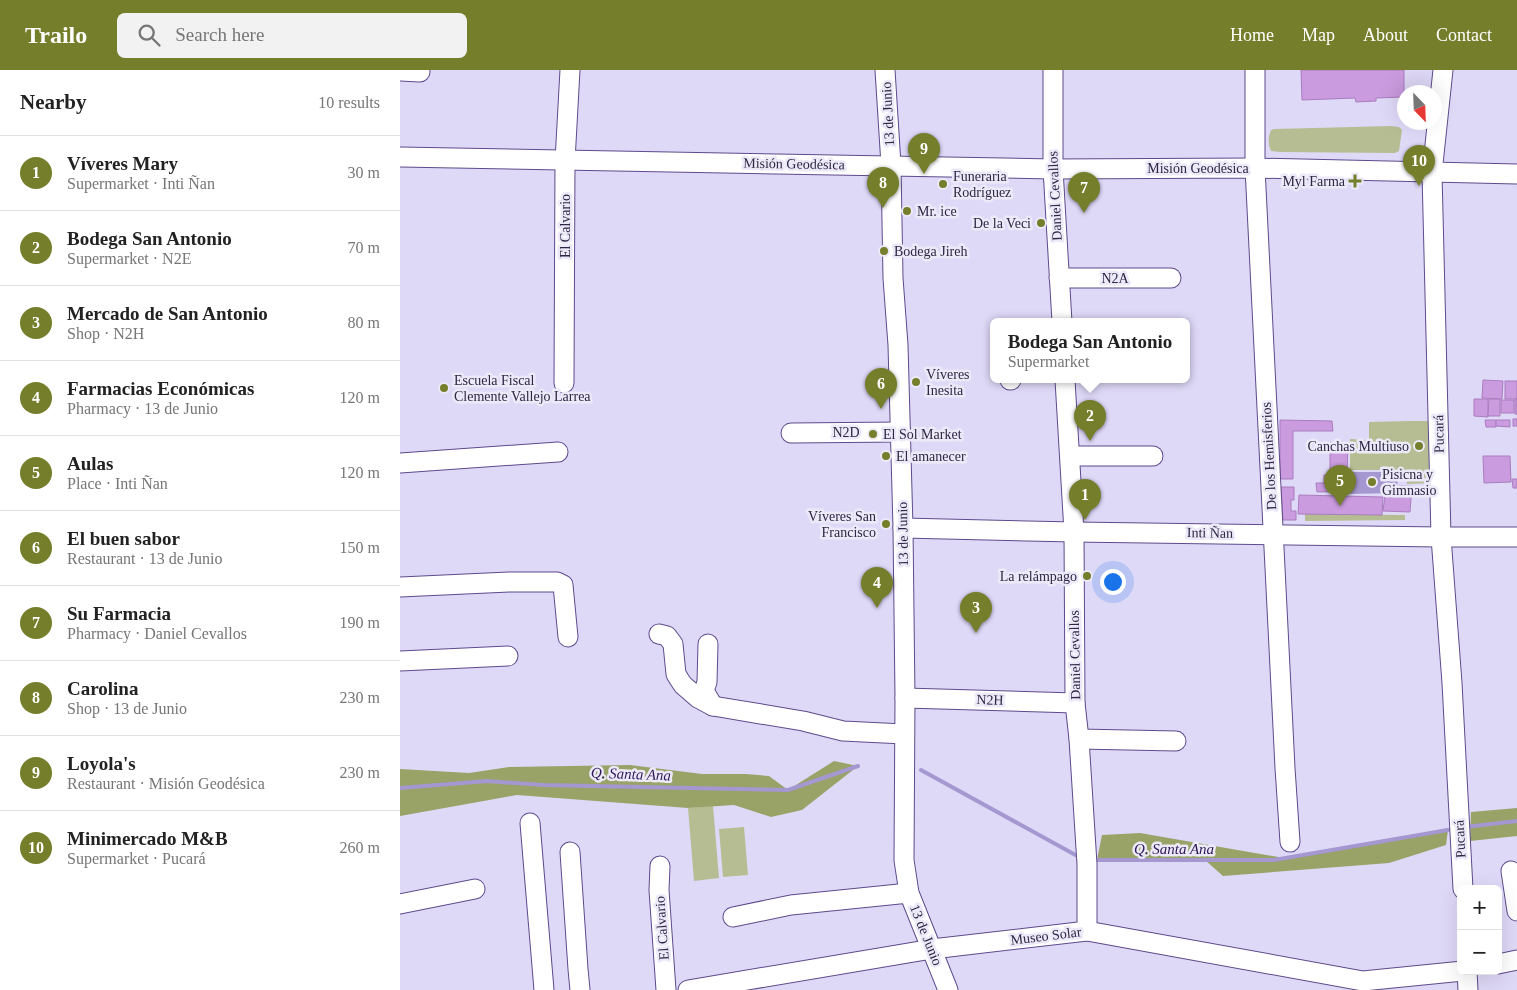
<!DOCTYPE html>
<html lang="en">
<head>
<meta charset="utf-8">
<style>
	body { margin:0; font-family:Georgia,serif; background:#f2f2f2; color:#222 }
	.controls { position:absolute; right:15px; bottom:15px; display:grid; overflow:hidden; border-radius:8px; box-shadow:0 5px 20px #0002 }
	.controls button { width:45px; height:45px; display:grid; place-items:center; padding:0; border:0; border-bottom:1px solid #e0e0e0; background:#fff; color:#222; font:25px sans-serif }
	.compass { position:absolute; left:997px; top:15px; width:45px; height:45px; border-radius:50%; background:#fff; box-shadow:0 5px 20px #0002; rotate:157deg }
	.you { position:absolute; left:712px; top:511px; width:18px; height:18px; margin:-12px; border:4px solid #fff; border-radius:50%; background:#1a73e8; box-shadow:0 0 0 8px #1a73e833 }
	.badge { display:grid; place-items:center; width:32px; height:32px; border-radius:50%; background:#757e2a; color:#fff; font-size:16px; font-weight:700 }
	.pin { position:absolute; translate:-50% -41px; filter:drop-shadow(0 1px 2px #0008) }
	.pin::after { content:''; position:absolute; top:26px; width:18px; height:15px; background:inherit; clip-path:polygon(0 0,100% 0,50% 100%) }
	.popup { position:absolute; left:590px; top:248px; width:200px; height:65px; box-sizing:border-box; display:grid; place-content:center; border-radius:8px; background:#fff; filter:drop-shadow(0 1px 4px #0005); font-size:16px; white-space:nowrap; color:#767676 }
	.popup b { font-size:19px; color:#222 }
	.popup::after { content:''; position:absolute; left:50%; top:100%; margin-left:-10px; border:10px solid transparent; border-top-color:#fff }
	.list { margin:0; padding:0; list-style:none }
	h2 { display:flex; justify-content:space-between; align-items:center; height:65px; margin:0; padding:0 20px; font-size:21px }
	h2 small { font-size:16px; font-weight:400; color:#767676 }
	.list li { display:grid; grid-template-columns:32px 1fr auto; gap:15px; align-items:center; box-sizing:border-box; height:75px; padding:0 20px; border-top:1px solid #e0e0e0 }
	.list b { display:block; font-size:19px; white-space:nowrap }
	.list p { margin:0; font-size:16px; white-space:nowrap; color:#767676 }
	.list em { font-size:16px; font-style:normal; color:#767676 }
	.icon { flex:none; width:28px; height:28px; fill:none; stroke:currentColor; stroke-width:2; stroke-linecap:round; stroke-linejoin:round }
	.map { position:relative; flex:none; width:1117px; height:920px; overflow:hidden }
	header { display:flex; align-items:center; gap:30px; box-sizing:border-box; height:70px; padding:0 25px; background:#757e2a; color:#fff }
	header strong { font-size:24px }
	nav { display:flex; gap:28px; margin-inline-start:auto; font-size:18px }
	.search { width:350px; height:45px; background:#f2f2f2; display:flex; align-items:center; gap:12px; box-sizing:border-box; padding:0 18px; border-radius:8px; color:#767676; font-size:19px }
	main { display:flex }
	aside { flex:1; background:#fff }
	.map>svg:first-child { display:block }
	.green { fill:#b6bd93 }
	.forest { fill:#99a267 }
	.water { fill:#a597cf }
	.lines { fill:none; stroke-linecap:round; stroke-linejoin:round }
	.stream { stroke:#a597cf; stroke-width:4 }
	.building { fill:#ca9bdf; stroke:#aa7dbe }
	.minor-casing { stroke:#5d4a8c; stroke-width:21 }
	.minor { stroke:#fff; stroke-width:19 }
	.poi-dot { fill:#757e2a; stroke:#ece9f8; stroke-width:2 }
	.labels { text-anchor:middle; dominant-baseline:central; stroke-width:5; stroke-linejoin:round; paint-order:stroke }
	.street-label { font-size:14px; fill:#2f2745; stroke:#ece9f8 }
	.poi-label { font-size:14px; fill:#2f2745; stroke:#ece9f8; text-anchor:start }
	.water-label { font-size:15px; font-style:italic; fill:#301859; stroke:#ece9f8 }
</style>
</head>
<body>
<header>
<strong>Trailo</strong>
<div class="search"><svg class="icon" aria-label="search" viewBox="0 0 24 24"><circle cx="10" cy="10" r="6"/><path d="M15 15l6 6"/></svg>Search here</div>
<nav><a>Home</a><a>Map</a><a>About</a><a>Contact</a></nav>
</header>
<main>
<aside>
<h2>Nearby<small>10 results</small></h2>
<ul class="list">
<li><span class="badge">1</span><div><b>Víveres Mary</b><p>Supermarket · Inti Ñan</p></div><em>30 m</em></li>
<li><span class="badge">2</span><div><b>Bodega San Antonio</b><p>Supermarket · N2E</p></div><em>70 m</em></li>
<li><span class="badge">3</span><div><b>Mercado de San Antonio</b><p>Shop · N2H</p></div><em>80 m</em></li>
<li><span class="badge">4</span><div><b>Farmacias Económicas</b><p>Pharmacy · 13 de Junio</p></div><em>120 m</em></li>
<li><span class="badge">5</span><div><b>Aulas</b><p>Place · Inti Ñan</p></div><em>120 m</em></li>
<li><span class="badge">6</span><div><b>El buen sabor</b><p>Restaurant · 13 de Junio</p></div><em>150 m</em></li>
<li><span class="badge">7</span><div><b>Su Farmacia</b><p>Pharmacy · Daniel Cevallos</p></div><em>190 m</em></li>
<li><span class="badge">8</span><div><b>Carolina</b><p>Shop · 13 de Junio</p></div><em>230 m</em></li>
<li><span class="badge">9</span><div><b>Loyola's</b><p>Restaurant · Misión Geodésica</p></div><em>230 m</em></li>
<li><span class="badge">10</span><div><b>Minimercado M&amp;B</b><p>Supermarket · Pucará</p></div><em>260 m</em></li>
</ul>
</aside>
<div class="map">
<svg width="1117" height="920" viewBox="0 0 1117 920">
	<rect width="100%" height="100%" fill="#dfd9f8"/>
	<g class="green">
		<path d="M991,56L999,57L1002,60L999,81L995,83L880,82L871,81C868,75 868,66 871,60L874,59Z"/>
		<polygon points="1008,351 1029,351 1030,413 1007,414 1007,400 950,400 950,369 969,370 969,352"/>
		<polygon points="905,444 1005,445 1005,450 905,451"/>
		<polygon points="313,736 319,808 294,811 288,738"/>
		<polygon points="344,757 348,805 323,807 319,759"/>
	</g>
	<g class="forest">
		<polygon points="434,691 458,696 402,740 371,747 334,735 288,738 117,725 0,746 0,699 69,703 109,697 230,695 302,704 346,704 369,706 388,720"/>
		<polygon points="1117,738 1117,766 1070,771 1071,742"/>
		<polygon points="1048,760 1046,775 989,793 823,806 805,790 697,790 702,765 740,763 884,788"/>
	</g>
	<polygon class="water" points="947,402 998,402 997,423 947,424"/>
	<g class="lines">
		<g class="stream">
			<polyline points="521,700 681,788"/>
			<polyline points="0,718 87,711 143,715 388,720 458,696"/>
			<polyline points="1065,757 1117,751"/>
			<polyline points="693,790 874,790 1048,760"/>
		</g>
	</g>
	<g class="building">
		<polygon points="901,0 1004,0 1004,27 976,28 976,31 956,32 955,28 902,30"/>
		<polygon points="1083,310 1103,311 1102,329 1082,328"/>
		<rect x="1105" y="311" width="12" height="18"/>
		<polygon points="1074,329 1088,329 1088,347 1074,346"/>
		<polygon points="1089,329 1100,329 1100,346 1088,346"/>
		<rect x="1115" y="329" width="2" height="15"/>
		<rect x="1101" y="330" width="13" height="13"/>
		<rect x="1113" y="349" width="4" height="7"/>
		<polygon points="880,350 932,351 933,361 893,361 893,409 880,409"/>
		<polygon points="1085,350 1096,350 1096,357 1086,357"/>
		<polygon points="1096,350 1110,350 1110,357 1096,356"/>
		<polygon points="930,373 948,373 947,405 930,405"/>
		<polygon points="1083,386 1110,386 1111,412 1084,413"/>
		<polygon points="924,405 947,405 947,421 917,422 916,413 924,413"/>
		<polygon points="1112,409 1117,409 1117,418 1113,418"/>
		<polygon points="999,416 1012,416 1010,442 983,441 985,425 999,424"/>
		<polygon points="881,417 894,417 894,430 891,430 891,441 896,441 896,450 883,450"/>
		<polygon points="899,425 983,427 982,445 898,444"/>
	</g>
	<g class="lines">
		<defs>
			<g id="minor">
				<polyline points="485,0 491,95 493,208 498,275 503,458 505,628 504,790 509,823 548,920"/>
				<polyline points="653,0 653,99 662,252"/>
				<polyline points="855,0 855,98 885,698 890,772"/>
				<polyline points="1043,0 1032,103 1041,467 1052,613 1063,819"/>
				<polyline points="0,1 20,2"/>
				<polyline points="0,87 653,99 855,98 1117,104"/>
				<polyline points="659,208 771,208"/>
				<polyline points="610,310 611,310"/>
				<polyline points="665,310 674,462 675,633 679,669 687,794 687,861"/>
				<polyline points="164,313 165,91 170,0"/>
				<polyline points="391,363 501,362"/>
				<polyline points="670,386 753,386"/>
				<polyline points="0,393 158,382"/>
				<polyline points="503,458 674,462 1041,467 1117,467"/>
				<polyline points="0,517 109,512 157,512 163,515 168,567"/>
				<polyline points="259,564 267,566 273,574 276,604 279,609 283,615 298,628 313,636 403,651 443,661 504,664"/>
				<polyline points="308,574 307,612 304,621 313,636"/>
				<polyline points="0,591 108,586"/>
				<polyline points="505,628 675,633"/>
				<polyline points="679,669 776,671"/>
				<polyline points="130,753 144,920"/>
				<polyline points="170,782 178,899 180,920"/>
				<polyline points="260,796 259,820 266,920"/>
				<polyline points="1111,801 1117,841"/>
				<polyline points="0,834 75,819"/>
				<polyline points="333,847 391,835 509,823"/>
				<polyline points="1098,894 1117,890"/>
				<polyline points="1067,901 1068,920"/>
				<polyline points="288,920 532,879 687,861 963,911 1063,901"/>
			</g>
		</defs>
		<use href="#minor" class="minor-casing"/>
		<use href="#minor" class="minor"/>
	</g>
	<g class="poi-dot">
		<path d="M952.5 103.5h5v5h5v5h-5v5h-5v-5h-5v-5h5z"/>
		<circle cx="543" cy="114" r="5"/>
		<circle cx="507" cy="141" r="5"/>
		<circle cx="641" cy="153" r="5"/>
		<circle cx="484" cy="181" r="5"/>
		<circle cx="516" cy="312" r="5"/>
		<circle cx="44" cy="318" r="5"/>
		<circle cx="473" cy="364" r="5"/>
		<circle cx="1019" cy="376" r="5"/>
		<circle cx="486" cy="386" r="5"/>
		<circle cx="972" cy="412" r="5"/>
		<circle cx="486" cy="454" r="5"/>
		<circle cx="687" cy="506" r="5"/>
	</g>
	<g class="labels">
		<g class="street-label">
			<text transform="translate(488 44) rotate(-93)">13 de Junio</text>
			<text transform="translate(394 94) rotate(1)">Misión Geodésica</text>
			<text x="798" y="98">Misión Geodésica</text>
			<text transform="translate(655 126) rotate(-93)">Daniel Cevallos</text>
			<text transform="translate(165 156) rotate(-90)">El Calvario</text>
			<text x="715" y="208">N2A</text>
			<text x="446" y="362">N2D</text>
			<text transform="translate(1039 364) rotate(-91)">Pucará</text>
			<text transform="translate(869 386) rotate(-93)">De los Hemisferios</text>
			<text transform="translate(810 463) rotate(1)">Inti Ñan</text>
			<text transform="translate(503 464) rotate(-91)">13 de Junio</text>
			<text transform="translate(675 585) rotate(-91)">Daniel Cevallos</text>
			<text transform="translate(590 630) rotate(2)">N2H</text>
			<text transform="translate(1060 769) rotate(-93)">Pucará</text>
			<text transform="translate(262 858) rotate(-94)">El Calvario</text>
			<text transform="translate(526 865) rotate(68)">13 de Junio</text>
			<text transform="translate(646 866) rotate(-7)">Museo Solar</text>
		</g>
		<g class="poi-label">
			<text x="553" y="106">Funeraria<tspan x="553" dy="16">Rodríguez</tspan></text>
			<text x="945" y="111" text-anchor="end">Myl Farma</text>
			<text x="517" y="141">Mr. ice</text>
			<text x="631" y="153" text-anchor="end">De la Veci</text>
			<text x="494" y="181">Bodega Jireh</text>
			<text x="526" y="304">Víveres<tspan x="526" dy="16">Inesita</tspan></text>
			<text x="54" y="310">Escuela Fiscal<tspan x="54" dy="16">Clemente Vallejo Larrea</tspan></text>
			<text x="483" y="364">El Sol Market</text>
			<text x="1009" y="376" text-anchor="end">Canchas Multiuso</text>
			<text x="496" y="386">El amanecer</text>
			<text x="982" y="404">Pisicna y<tspan x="982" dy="16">Gimnasio</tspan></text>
			<text x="476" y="446" text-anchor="end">Víveres San<tspan x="476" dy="16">Francisco</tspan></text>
			<text x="677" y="506" text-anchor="end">La relámpago</text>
		</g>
		<g class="water-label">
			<text transform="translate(231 704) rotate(2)">Q. Santa Ana</text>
			<text x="774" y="779">Q. Santa Ana</text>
		</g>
	</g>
</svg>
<div class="controls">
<button>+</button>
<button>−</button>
</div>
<svg class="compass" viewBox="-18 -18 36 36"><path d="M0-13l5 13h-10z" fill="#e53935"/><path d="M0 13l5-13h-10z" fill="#767676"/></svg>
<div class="you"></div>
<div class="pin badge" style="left:685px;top:450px">1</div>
<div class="pin badge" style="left:690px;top:371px">2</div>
<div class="popup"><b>Bodega San Antonio</b>Supermarket</div>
<div class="pin badge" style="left:576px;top:563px">3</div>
<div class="pin badge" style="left:477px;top:538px">4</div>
<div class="pin badge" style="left:940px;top:436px">5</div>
<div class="pin badge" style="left:481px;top:339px">6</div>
<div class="pin badge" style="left:684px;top:143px">7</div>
<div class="pin badge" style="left:483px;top:138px">8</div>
<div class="pin badge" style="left:524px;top:104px">9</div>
<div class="pin badge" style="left:1019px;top:116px">10</div>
</div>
</main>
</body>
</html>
